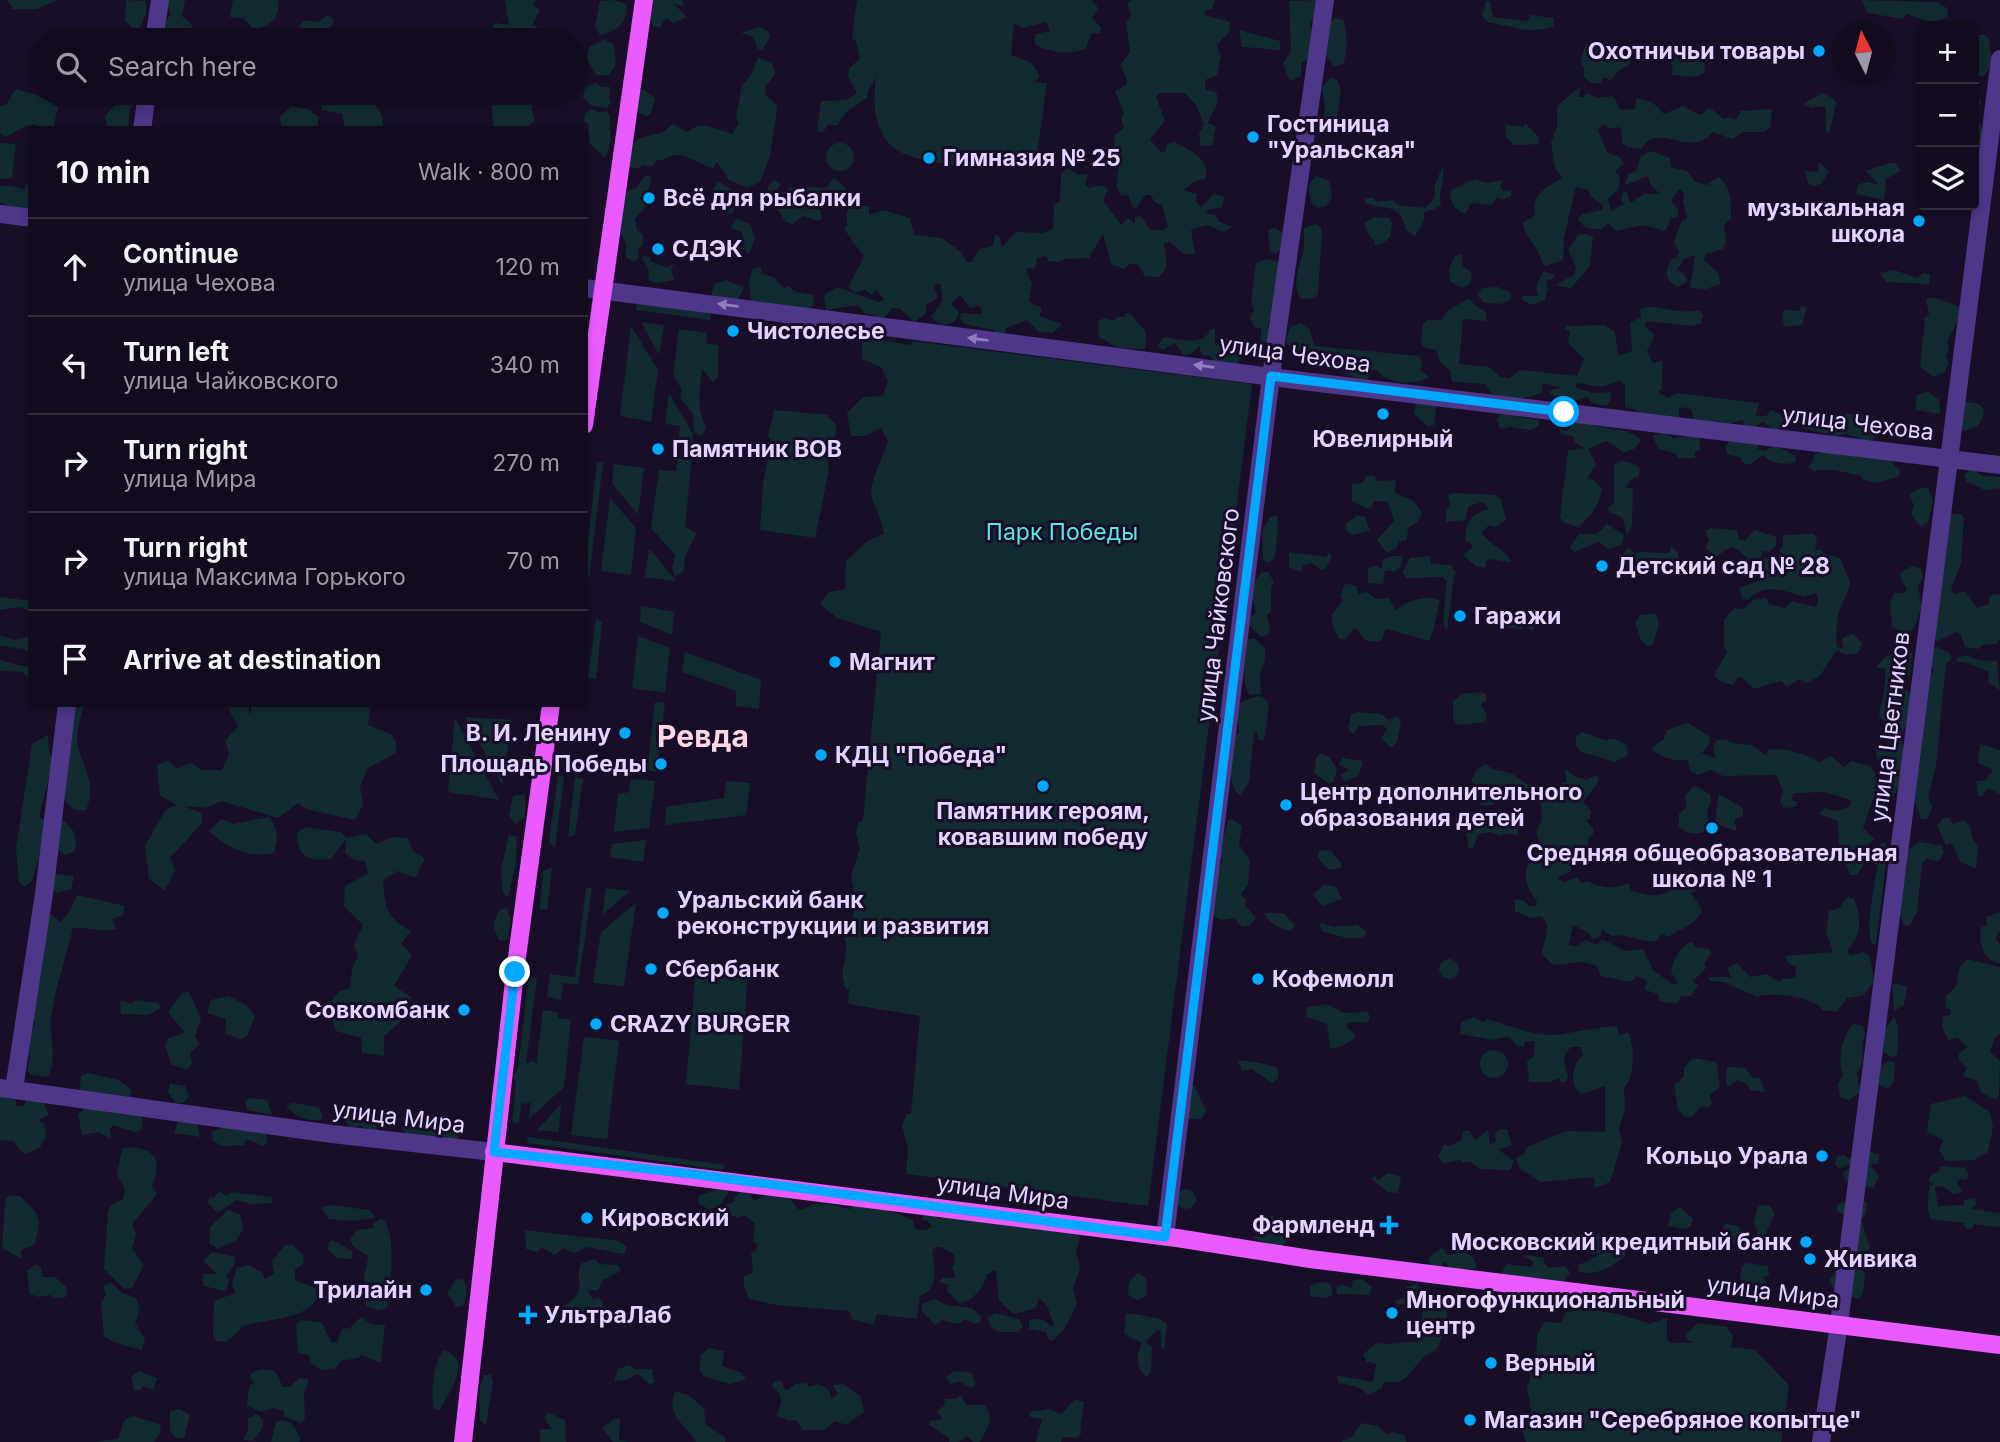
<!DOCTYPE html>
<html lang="en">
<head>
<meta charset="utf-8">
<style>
	body { margin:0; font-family:Inter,sans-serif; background:#1f182a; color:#f1f3f6 }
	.controls { position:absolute; right:21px; top:21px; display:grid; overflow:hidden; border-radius:7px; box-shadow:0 4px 10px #0003 }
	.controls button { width:63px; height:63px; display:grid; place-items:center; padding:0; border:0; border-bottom:2px solid #312b3b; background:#120a1d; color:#f1f3f6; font:35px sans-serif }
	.compass { position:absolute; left:1832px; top:21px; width:63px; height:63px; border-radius:50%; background:#120a1d; box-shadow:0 4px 10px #0003; rotate:354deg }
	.stop { position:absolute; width:21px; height:21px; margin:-16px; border:5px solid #00a8ff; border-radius:50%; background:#fff }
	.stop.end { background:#00a8ff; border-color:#fff; box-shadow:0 2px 7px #0008 }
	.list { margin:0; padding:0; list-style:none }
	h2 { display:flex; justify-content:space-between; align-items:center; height:91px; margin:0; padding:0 28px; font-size:30px }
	h2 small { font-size:23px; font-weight:400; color:#9c9aa4 }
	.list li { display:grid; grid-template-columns:46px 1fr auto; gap:21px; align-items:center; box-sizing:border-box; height:98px; padding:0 28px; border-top:2px solid #312b3b }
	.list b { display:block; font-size:26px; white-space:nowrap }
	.list p { margin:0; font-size:23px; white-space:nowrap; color:#9c9aa4 }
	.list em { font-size:23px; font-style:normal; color:#9c9aa4 }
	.icon { flex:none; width:38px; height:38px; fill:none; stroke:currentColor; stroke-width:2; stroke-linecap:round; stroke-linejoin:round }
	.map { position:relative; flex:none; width:2000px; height:1442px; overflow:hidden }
	.search { position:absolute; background:#120a1d; box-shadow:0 4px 10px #0003; left:28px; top:28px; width:560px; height:77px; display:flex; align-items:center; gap:18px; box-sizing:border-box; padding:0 24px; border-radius:38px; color:#9c9aa4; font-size:26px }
	.panel { position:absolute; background:#120a1d; box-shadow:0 4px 10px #0003; left:28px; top:126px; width:560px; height:581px; border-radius:7px }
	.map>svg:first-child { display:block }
	.green { fill:#112b31 }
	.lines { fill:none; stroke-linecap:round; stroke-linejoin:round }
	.minor { stroke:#4e3788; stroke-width:18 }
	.major { stroke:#e95bff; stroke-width:18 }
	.oneway { fill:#917ebe }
	.route { stroke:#00a8ff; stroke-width:9 }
	.poi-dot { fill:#00a8ff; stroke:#180e27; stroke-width:2.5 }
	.labels { text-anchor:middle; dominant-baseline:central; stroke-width:6; stroke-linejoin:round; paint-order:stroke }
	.poi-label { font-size:23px; font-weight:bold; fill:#e3d4ff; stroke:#180e27; text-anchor:start }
	.street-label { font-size:23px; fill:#e3d4ff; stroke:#180e27 }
	.park-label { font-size:23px; fill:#5be5e3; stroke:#180e27 }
	.district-label { font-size:30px; font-weight:bold; fill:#ffd6e6; stroke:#180e27 }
</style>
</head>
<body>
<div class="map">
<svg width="2000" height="1442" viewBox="0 0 2000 1442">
	<rect width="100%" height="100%" fill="#180e27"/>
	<g class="green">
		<polygon points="7,0 57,0 37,9 13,9"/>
		<polygon points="126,0 146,1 146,14 139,29 134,29 125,21"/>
		<polygon points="165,0 185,0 182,16 193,26 180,40 152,40 171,14"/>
		<path d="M233,0H279C278,18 274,26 254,29L243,18L230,17Z"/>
		<polygon points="505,0 536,0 533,4 540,10 532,25 538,27 537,36 541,40 492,40 492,27 496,23 509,25"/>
		<path d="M614,0L626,4C629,22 617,31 600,35L595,26L600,1Z"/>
		<polygon points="651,0 682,0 684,7 674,4 687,17 674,23 666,18 660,27 653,27 649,12 653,7"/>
		<path d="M857,0H1092L1098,8L1092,18L1101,27L1100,33H1092L1086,48C1075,56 1045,52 1035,44V34L1050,31L1046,22L1023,28L1014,23L1011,55C1024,61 1036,60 1039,78L1033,82L1047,83L1037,154L1023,152C1020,157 1018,161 1012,163C989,172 913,164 894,148C873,130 873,102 876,77L868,91L867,98L847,111L837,125H828L823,132H817L821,101L846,100L857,93L848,76L850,67L860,59L856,41L852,38Z"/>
		<path d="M1132,0H1215L1212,9L1206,10L1204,15L1230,22L1229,32L1217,45L1221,57L1217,75L1205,80V90L1216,92C1221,105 1212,111 1208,123L1216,126L1212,145L1201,146L1199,133L1204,125L1196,105L1185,93H1160L1156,97L1165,121L1150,139L1161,153L1166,150L1167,144L1175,142C1190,151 1212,159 1205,179L1195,181L1184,190L1197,194L1196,202L1201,207L1214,193L1224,197L1222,208L1209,209L1206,213L1215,215L1220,222L1233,227L1223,232L1207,225L1191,230L1195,254H1184L1169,242L1164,244C1165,258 1171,266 1159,277L1145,276L1137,264H1129L1124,269L1111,264L1103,234L1089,258L1064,259L1059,262L1048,261L1046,256L1037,258L1035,269L1028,268L1026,271L1032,283L1029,302L1042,308L1039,316L1062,324L1053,333L1039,332L1027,320L1006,328L1005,335L998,336L993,330L965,324L959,318L962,313L982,314L980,306L970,308L960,295L951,303L959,312L956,320C948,327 937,325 931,317L942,301L941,285L937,283L934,286L938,298L926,305V313L915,322L899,308H892L882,321L878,323L873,315L864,313L858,305L826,310L824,295L837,287L879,302L884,299L876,290L872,295L865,290L855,293L848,287L864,257L844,229L847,226V213L851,202L869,207V215L883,210L910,218L914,235L941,238L961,252L966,262H972L979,249L993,246L995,234L1000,237L1002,247L1016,232L1043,233L1053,229L1054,205L1060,201L1061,174L1068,168L1079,175L1088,174L1085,184L1089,188L1102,185L1108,189L1103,201L1121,225L1128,218L1135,223V217L1141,216L1150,230H1163L1168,226L1162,205L1156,203L1150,195H1145L1137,208H1133L1128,195L1121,196L1116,185L1120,160L1113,154L1115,135L1124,128L1121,118L1124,114L1115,91L1126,85L1127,79L1120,65L1130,52L1126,23L1131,14L1127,3Z"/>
		<path d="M1318,0L1315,16L1310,23C1313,39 1316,54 1301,64V76L1290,81L1283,64L1291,50L1289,1Z"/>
		<polygon points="1862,0 1938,2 1948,9 1947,17 1932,23 1907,14 1903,19 1867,13"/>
		<path d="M1486,1L1490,2L1493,17L1528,21L1530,15L1554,18L1553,27C1521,35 1517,25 1489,23L1482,16Z"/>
		<polygon points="326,16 332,17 334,23 326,31 327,35 335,32 353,36 356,40 290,40 304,20 318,22"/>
		<polygon points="1335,18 1344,20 1347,41 1344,63 1334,67 1326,55 1329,23"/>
		<polygon points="760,27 769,32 770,37 762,50 758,49 753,37 741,33"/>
		<polygon points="1239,30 1280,41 1280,50 1242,47"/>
		<polygon points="1974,35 1985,35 1989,39 1992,65 1985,75 1974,78"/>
		<polygon points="605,39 614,45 616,64 609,75 596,75 587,60 589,47"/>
		<polygon points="1586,44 1595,45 1599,49 1616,50 1630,59 1630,64 1617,72 1611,81 1604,77 1600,83 1591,83 1584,77 1584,67 1580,62"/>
		<polygon points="1675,56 1679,60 1696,58 1705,64 1704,73 1697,77 1671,75 1673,69 1669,58"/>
		<path d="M758,57L772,63L775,74L765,87V94L776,104L777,110L770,156L760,182L747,188L728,179L717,162L713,168C690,163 685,146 661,161L658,159L651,167L644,165L635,169L628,166L624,151C640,135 645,137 664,132L672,124L688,132C701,119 717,130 732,134L739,123L736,118L742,85L750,77Z"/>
		<polygon points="1330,78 1337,80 1341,89 1335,132 1326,135 1322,132 1325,107 1322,87"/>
		<polygon points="596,82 601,87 610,87 609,98 611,102 607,108 592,106 583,97 585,88"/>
		<path d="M1581,86L1579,97H1584L1587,93L1597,98L1613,96L1621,110L1635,109L1636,99C1650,99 1655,104 1664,114L1683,106L1700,115L1710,108L1724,119L1729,117L1736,120L1741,111L1772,109L1770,127L1765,132H1744L1732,139L1713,132C1687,161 1661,119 1641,149L1627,147L1622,143L1621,129L1618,127L1610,129L1604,124L1598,130L1607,152L1620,157L1624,164L1615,171L1620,177L1618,190L1608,199L1611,211L1624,204L1621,200L1623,192H1627L1630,203L1644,194H1660L1650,184L1648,176L1625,185L1628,174L1636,171L1641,157L1650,151L1670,158L1671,167L1687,171L1695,182L1707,185L1719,177C1732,190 1731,202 1731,219L1724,225L1726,241L1723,249L1706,254L1704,260L1719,274L1720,284L1706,289L1690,288L1695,255L1684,259L1677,270L1683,273L1688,281L1678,287L1669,281L1666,272L1671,259L1677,258L1679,252L1674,242L1682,220L1687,218L1683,202L1684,193L1679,189L1671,201L1678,210V217L1671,218L1666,231L1643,225L1615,231L1608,223L1602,229C1591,229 1583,230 1578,218L1583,214L1602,210L1603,205L1591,197L1588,190L1576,187L1564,237L1563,260L1546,266L1542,263C1538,244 1525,240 1523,223L1535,215C1531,193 1547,188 1562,178L1554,165L1551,142L1557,127V106Z"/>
		<path d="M16,89L37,95L58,107L53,129H36V125C22,124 16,133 5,137L0,134V106L6,105Z"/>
		<polygon points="643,89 655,98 651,114 646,116 637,112 637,92"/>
		<polygon points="1974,89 1981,102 1975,120 1981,124 1984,143 1974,149"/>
		<polygon points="92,93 141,93 130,109 128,129 107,129 105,116 115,104"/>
		<polygon points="157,93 203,93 203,94 200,99 182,97 160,103"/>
		<path d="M318,93H391L369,98C376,106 384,113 383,126L378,129H345L342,114L322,110Z"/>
		<polygon points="495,93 539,93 540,99 531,107 535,122 526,126 528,129 494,129 491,100"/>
		<polygon points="1822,93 1833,98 1836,104 1829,134 1826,132 1825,106 1811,108 1804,104"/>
		<polygon points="291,106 308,109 319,117 317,129 282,129 280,117"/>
		<path d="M592,109L600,113L607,111L610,116C608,131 614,143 605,158L590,144L588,124L584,121L585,114Z"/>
		<polygon points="1525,123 1538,136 1539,144 1515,145 1506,138 1505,125 1524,127"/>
		<polygon points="0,143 16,144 12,178 0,179"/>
		<circle cx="840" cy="157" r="14"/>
		<polygon points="1819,162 1829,171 1821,184 1813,186 1808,183 1805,171 1818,172"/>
		<polygon points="1890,163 1896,163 1900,171 1886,179 1884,200 1856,194 1858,184 1869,182 1877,185 1877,182 1865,171"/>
		<path d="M1443,166C1446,180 1437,192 1441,206L1424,213V221L1415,236L1406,230C1400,202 1387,211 1365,203V198H1373L1377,202L1392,200L1398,205L1425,208L1435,197V184Z"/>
		<polygon points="646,175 651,176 646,206 635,219 637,230 643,234 643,244 638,250 639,258 633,262 626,257 626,244 620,232 625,192 636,188"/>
		<polygon points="1316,176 1329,181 1332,197 1326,206 1318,208 1312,204 1308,186"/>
		<path d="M834,178L846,188L848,196L833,210L827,205L820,209L822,218L818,221L803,216L792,224L786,222L774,204L767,202L768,186L774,180L780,184L776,191L790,194L788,188C800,184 814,189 827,187Z"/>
		<polygon points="1475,179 1486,183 1503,180 1500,186 1503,191 1511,190 1511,196 1501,200 1498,197 1491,205 1471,203 1466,213 1462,213 1453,206 1450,194 1453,189"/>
		<polygon points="718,181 736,193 733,213 728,214 714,205 712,191"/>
		<polygon points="3,185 25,189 26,185 31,185 31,220 0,202 0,186"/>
		<polygon points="1375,217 1389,218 1392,223 1390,237 1382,244 1374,245 1375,240 1371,239 1364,223"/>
		<polygon points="737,218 751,225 755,238 749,254 746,253 742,232 730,228"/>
		<path d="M1315,224L1320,226L1322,233L1318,294L1314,298L1301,299C1289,281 1303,263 1304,245C1305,240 1303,234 1304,228Z"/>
		<polygon points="1274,227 1285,234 1283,248 1275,254 1270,251 1268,231"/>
		<polygon points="1585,234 1593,236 1590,266 1571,288 1555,285 1574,275 1576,268 1568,249 1578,235"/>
		<polygon points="1461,254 1463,266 1472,273 1470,284 1463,288 1450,282 1449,268 1455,256"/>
		<polygon points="644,256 650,257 650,261 667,268 675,264 671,269 674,280 656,283 648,280 649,271 642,258"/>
		<polygon points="1267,259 1281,262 1273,296 1276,299 1275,316 1268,324 1271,340 1265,342 1261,341 1261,329 1254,327 1250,318 1254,309 1251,303 1256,263"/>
		<polygon points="761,267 761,273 774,277 784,288 788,286 796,292 814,295 813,306 807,310 754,303 751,300 749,281 753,268"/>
		<polygon points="1894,270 1918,278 1923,273 1930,274 1929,284 1886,282 1880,273"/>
		<polygon points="1543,271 1554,275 1554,278 1546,281 1548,289 1545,300 1532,305 1521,299 1522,296 1538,296 1536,287"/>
		<polygon points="726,280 744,288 736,303 711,298 714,284"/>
		<polygon points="1498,287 1511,293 1511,299 1501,304 1485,303 1477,294 1482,288"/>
		<polygon points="1934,297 1960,307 1961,314 1947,342 1949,349 1946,356 1949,362 1945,372 1934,377 1920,367 1925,320 1923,320 1929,314 1926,299"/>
		<path d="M1469,298L1476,306L1486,312V321L1463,319L1459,364L1489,367L1500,377L1509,378L1520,370L1577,376L1584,359L1568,343L1570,331L1564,330L1567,326L1604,325L1615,332L1618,356L1632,351L1630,322L1641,318L1640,309C1657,302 1675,316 1699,310L1703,315L1701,323L1692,326L1647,321L1645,326L1655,335L1647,351L1653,363L1662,361V388L1658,392L1668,398L1677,393L1759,403L1756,416H1766L1771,410L1782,415L1786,425L1774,430L1763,422L1755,427H1744L1743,420L1727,424L1716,421L1713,425L1694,420L1691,409L1679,407V423L1642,417L1634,409L1625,407V385L1619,381L1602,387L1577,383L1575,387L1592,393L1610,392L1611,401L1606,406L1592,403L1587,397L1571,402L1549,394L1553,389L1562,388L1543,383L1542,392C1529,400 1506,400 1492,395L1486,384L1452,382L1450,371L1441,363L1436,350L1425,348L1421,343L1423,324L1428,320H1442L1447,311Z"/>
		<polygon points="637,303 711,313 710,320 636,310"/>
		<polygon points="1801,306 1807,308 1802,325 1784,327 1782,314 1785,310 1800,311"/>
		<polygon points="1130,313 1146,332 1145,349 1118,348 1099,337 1098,321 1105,318 1113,321 1117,317 1125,317 1125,314"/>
		<polygon points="641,322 664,325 659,355"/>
		<path d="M1300,323L1310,330L1314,346L1419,356L1422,363L1420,370L1429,377C1414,386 1388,385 1377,370L1370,371L1368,380C1352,379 1336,371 1333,355L1307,352L1299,354L1287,344L1286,340L1290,327Z"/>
		<polygon points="631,326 658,370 651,422 620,416"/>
		<path d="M679,329L707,333L706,343L718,345V377L713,382L702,369C700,390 696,407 706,427L702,436L694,433L693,414L680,398L682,390L673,375Z"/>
		<path d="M1211,329H1215V346L1227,338L1245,347L1246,351L1237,364L1213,361L1210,356L1202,355L1199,346L1191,354L1184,356L1175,343L1162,350L1158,346L1163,337C1180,338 1202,348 1211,329Z"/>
		<path d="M879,340L911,345L912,341L1252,384L1148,1206L1005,1187L963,1186L951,1180L906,1174L908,1149L902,1125L907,1114H911L920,1016L848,1004L849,989L847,990C837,974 848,961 846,944C845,935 841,930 841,921L853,919L855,896L851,875L860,849L856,833L858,823L863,820L881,632L837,618L820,604L829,592L845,589L846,561L867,541L884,534C882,521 878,513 873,502C866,484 884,458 888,441L881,428L865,436H851L847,413L863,397L883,396L888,381L881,367L862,359V343Z"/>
		<polygon points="1927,391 1939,400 1940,414 1915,410 1917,395"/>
		<polygon points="669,393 693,434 692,446 678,444 680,426 665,424"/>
		<path d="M1957,400L1979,404L1984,410C1982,423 1977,429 1963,431L1954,424Z"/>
		<polygon points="1416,403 1436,406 1434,425 1427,426 1414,414"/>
		<polygon points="774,410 827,415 837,426 834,441 826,448 829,470 815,538 760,530 763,484 771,440 768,436"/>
		<polygon points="1806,412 1824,416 1848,414 1874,417 1879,422 1879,433 1872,440 1864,440 1847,434 1837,436 1802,428 1796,417"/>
		<polygon points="1502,414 1539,420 1539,426 1530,430 1511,427 1500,429 1497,419"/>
		<path d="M1587,421C1606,434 1624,424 1641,440L1634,449L1624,452L1606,441L1588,449L1596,464L1587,479L1594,480L1602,489C1598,509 1591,515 1578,527L1564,523L1560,517L1568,450L1584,448L1575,442L1573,436L1561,434L1560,429L1567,431L1574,422Z"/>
		<polygon points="1663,432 1673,438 1699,434 1700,450 1695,452 1695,458 1679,458 1674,453 1658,449 1653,436"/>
		<path d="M1733,439L1759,442L1758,449L1764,451L1776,445L1796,457V461C1788,467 1769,463 1763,455L1749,465L1743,463L1740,457L1728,455L1725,446Z"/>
		<path d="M1822,452L1866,458L1875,455L1889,459L1900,471L1898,477L1875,483L1862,479L1860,475C1845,473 1829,467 1814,471L1809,468L1815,454Z"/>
		<polygon points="678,457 692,458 685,526 696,534 685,557 684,571 675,577 672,568 675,555 651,528 659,470 676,471"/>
		<polygon points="1622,461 1635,464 1640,469 1638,477 1632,479 1626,487 1633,489 1632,526 1627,536 1623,518 1609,512 1608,508 1614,503 1614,465"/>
		<polygon points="597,462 603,463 589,579 585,568"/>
		<polygon points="614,464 644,468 638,515 612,483"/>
		<polygon points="1968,471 1976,471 1982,476 2000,477 2000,488 1985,490 1967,482 1964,476"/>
		<polygon points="1367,476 1374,476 1378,481 1396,480 1395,493 1414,501 1422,513 1418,521 1408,528 1407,540 1399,542 1398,547 1387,553 1377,540 1394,521 1388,502 1374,501 1372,507 1367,509 1352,501 1352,484 1362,483"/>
		<polygon points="1921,488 1928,488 1933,500 1928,522 1921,527 1911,514 1914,506 1909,494"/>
		<path d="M1454,493L1496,495L1501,499L1506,520L1495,527L1489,525L1482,532C1489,547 1505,546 1511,562L1487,559L1485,568L1476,566L1463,555L1472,548V544L1466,541C1464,523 1472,513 1489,509L1483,502L1469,506L1465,520L1446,522V510L1450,504L1448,495Z"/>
		<polygon points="610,498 636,528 631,575 601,571"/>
		<polygon points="1949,514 1961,514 1964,518 1961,563 1951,589 1955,594 1965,591 1977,608 1989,604 1989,598 1993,594 2000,595 2000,639 1996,644 1982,645 1979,649 1965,647 1960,633 1955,632 1938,641 1929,636"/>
		<path d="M1277,515C1279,521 1276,553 1274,559L1267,563L1263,559L1262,531L1270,517Z"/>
		<polygon points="1357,515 1365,517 1370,531 1351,535 1346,530 1346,524"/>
		<polygon points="1607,524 1624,535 1622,545 1609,549 1598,542 1574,552 1570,547 1579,534 1597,534"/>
		<path d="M1711,528L1737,530L1739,539L1744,541L1755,530L1776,537V545L1769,552L1763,551L1760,558L1777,559L1782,554L1779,551L1783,545V535L1814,534L1817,539L1815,551L1821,549L1828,560L1830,555L1840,558L1850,582C1849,591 1846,596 1842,603C1838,610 1835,638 1837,647L1844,649L1842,638L1853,634L1862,643L1858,653L1845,655L1837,650L1819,677L1806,683L1799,679L1787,687L1781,681L1753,689L1742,677L1737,678L1733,685L1721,682L1714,675L1727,652L1724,647V619L1735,608L1744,609L1752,600L1766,598L1769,604L1785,608L1791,601L1816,607L1818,600L1816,593L1804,597C1785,591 1764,582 1748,600L1743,599L1739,588L1764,579L1766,571C1750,567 1746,551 1731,547L1715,557L1705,547L1709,540L1705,531Z"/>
		<path d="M1671,546L1678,553V568L1671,571L1662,566L1625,562L1622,558L1628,547L1635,554C1646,548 1658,556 1670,552Z"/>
		<polygon points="649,548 676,581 645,577"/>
		<polygon points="1289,552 1327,557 1328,552 1332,556 1326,568 1321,570 1312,563 1303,566 1301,572 1289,567"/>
		<polygon points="1393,556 1402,556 1401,566 1395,571 1385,571 1383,584 1368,583 1368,568 1376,566 1382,569 1383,559"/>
		<polygon points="1430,556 1431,564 1451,565 1457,575 1454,575 1447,631 1443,622 1447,581 1443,577 1407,578 1402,573 1410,558"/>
		<polygon points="1913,566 1921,569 1923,578 1918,586 1922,607 1914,628 1906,635 1892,626 1890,603 1894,593 1903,593 1907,590 1900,576 1904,570"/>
		<polygon points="1262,572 1268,572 1274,582 1271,587 1271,612 1267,615 1270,629 1267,635 1261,637 1248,624 1248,619 1256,613 1250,588"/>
		<path d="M1345,583L1356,586L1359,594L1366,592L1377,599L1389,598L1396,611C1403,601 1428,594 1440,601C1435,615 1436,627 1429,641L1386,629L1381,641C1360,644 1366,636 1354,628L1346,639H1339L1332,623V614L1343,601L1340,597Z"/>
		<polygon points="0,597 31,601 31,618 28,610 20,607 0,610"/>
		<polygon points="641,606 674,612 672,635 640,622"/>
		<polygon points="1528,613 1537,620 1533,631 1524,626 1522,629 1503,627 1500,623 1502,619 1510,620"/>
		<path d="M1655,614C1663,621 1655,636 1653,645L1647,646L1641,640L1635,623L1640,615Z"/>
		<polygon points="596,618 602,623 596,679 588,678"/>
		<polygon points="0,635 14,640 31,636 31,655 24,649 0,646"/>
		<polygon points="638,636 670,648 665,693 632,688"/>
		<path d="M1248,639H1255L1265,648V661L1260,674L1261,694L1250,695C1241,683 1246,673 1244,661C1243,654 1240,651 1241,643Z"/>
		<polygon points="1937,647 1950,653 1952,659 1946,664 1936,765 1928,798 1933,806 1927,819 1921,819 1915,801 1918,774 1913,759 1921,696 1929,689 1929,676 1933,672 1930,651"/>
		<path d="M1898,651L1912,653L1910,676L1903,677L1901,682L1912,696L1909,720L1901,735L1904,752L1898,789L1889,802L1886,824L1882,819L1886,792L1877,788L1863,828L1875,839L1866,846L1865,862L1857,875H1850L1844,856L1848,850L1839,845L1838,821L1819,814L1824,808L1838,811L1850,806L1851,800L1824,792L1794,793L1791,800L1798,802L1795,807L1784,808L1780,802L1783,790L1776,775L1723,776L1711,770L1698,775L1690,771L1688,760C1676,762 1660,758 1651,748L1664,739L1667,730L1688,723L1709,736L1710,743L1702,753L1715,758L1713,745L1717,740H1726L1731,743L1751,745L1766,755L1768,750C1785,747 1805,754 1819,762L1831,756L1844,767L1852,761L1869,766L1875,773L1876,780L1880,775L1875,746L1890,742L1888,725L1879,716L1885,685V669L1876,667L1884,658Z"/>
		<polygon points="685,652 761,680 759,709 736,706 736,691 682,672"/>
		<polygon points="1966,655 1979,660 1997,661 2000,690 1988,682 1989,672 1968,663 1956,661 1957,658"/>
		<polygon points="0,660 31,668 31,689 30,691 30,679 22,672 0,671"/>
		<polygon points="1480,692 1486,694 1486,701 1481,704 1487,715 1485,722 1457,725 1453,718 1453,701 1462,694"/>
		<path d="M1258,696L1263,697L1269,705L1264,740H1258L1257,731L1254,733L1249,782L1240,795C1225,785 1232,751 1235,735L1239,733L1236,709L1240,702Z"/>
		<polygon points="655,702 665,703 656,772 647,770"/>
		<path d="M73,704H84C82,715 74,736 78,747C84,770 97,784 86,810C63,814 62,790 58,772L50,774L39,817L46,821L53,815C70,824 79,831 75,851L66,855L50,843L48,858L38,861L32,881L25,887L19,882L16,849L32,744L48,735L49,751L53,758Z"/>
		<polygon points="229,704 248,704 250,716 252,704 371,704 368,725 391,734 396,742 396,753 368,768 360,786 363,804 355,820 306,809 298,803 278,818 221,801 205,808 183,806 202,813 202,823 170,858 175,870 165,890 149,879 145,846 166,809 177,805 160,796 157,765 169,760 177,769 191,763 202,770 222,770 229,753 225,741 238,726 230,712"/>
		<polygon points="1357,712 1381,714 1389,720 1397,716 1401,722 1397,742 1392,748 1381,739 1387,729 1383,725 1359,726 1354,734 1351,732 1348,728 1351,714"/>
		<polygon points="465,717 512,720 502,785 496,773 489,771 492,766"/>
		<polygon points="455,718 499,800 448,792"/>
		<polygon points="1582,732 1605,740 1615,739 1627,745 1628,755 1615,762 1581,752 1576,746 1576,737"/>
		<polygon points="1980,744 2000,750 2000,794 1987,788 1983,796 1978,796 1976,781 1985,780 1993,770 1978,763"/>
		<polygon points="1320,753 1330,757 1337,770 1333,782 1329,784 1314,773 1316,758"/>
		<polygon points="1343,758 1363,761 1359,775 1345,782 1341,775 1349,770 1338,764"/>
		<path d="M1486,764C1494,773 1502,769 1512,774C1522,780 1529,787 1541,792L1539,800H1520L1496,791L1494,805H1480L1485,795L1471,781L1477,769Z"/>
		<path d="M1565,768L1574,776L1587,780L1597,775L1599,781L1583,802L1591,811L1590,819L1586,820L1593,828V834L1588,839L1589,850L1578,854L1570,872L1558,877L1560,880L1565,882L1577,877L1582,883L1587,881C1602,888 1614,890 1629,883L1630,891C1654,896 1663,901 1682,879V874L1690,869L1701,883L1698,890L1691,893L1702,910C1697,925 1680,928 1669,937L1662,934L1656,941C1640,943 1628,933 1612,936L1602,930L1600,937L1592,939L1589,933L1573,925L1569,945L1576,946L1586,940L1597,945L1602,939L1625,951L1643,949L1653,970L1674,985L1678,983L1671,972C1673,960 1680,945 1692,942L1697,948L1709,949L1711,953L1704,963L1706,968L1693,981L1698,986L1691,996H1681L1678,1002L1671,1003L1659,1001L1658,994L1645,990L1647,981L1637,976L1631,982L1601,976L1597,966L1582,962L1553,965L1542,954C1543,940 1554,927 1541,916L1530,918L1515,911V899L1523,900L1529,906H1535L1537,901C1519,877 1524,868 1540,846C1538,834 1532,833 1542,821L1541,802L1551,797V786L1566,782Z"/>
		<polygon points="558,775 564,776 555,849 549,842"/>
		<polygon points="575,777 583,779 575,835 568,837"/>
		<polygon points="631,779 655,781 649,828 614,832 618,794 629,792"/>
		<polygon points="726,781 750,783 746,815 665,825 666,807 724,798"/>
		<path d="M1694,785L1710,794L1711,803L1707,810L1710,827C1703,836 1687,835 1679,827V814L1687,806L1685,797Z"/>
		<polygon points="525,794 525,816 516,825 509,816 513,796"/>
		<polygon points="1719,794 1743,808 1743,816 1734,820 1737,831 1721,826 1715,820"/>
		<polygon points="1492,810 1516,820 1519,826 1517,836 1506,833 1501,836 1491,832 1478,834 1474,847 1469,849 1465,824 1478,811"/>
		<path d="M269,817C279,829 278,839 274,853C248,859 228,848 209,831L221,819L233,824Z"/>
		<polygon points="1943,818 1950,818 1953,824 1964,820 1970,826 1972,838 1978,846 1976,869 1961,862 1951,843 1946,845 1937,826"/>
		<path d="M1232,819L1242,826L1239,844L1250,861L1248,885L1241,894L1246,900L1245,905L1256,918L1249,926L1242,927L1234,918L1221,920L1211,914C1218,897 1211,876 1223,861L1220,850L1228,821Z"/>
		<path d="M306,827L340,832L347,838L366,834L376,844L392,837L407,838L414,852L425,858L415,878L397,871L383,880C385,908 386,917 411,931L401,944L412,955L394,986L411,997L410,1013L384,1036V1056L362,1053L361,1038L336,1031L328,1005L339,992L350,988L352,969L358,955L354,945L363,925L344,906L345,886L368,874L365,861L355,860L345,853L346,839L331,859C309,862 297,857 297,833Z"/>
		<polygon points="509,835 517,837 516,864 508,897 503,893 501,869"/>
		<polygon points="646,840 643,862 610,857 612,844"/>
		<path d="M1885,842L1887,855L1876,943L1873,945C1863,931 1879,865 1880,844Z"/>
		<polygon points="1919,842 1942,846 1944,852 1939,861 1926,859 1922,863 1917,912 1909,926 1904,925 1897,908 1907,868 1906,852"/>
		<polygon points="1320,850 1331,851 1341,863 1341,868 1329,870 1317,857"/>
		<polygon points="552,867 547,910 540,909 543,871"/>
		<polygon points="55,874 74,876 71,889 57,893 50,884"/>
		<polygon points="1324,885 1336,887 1342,899 1322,906 1313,894"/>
		<polygon points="586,888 592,888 578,985 563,983 561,1000 547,997 550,974 575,977"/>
		<polygon points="606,888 630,891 602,915"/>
		<path d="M77,895L125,906L123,915L112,919L116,929C100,933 89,926 73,928C66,957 55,988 51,1018C49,1038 58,1057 48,1077L31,1075L27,1069C33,1053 26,1038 35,1023L31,1012L48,912L60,922L68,914Z"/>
		<path d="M1847,897L1854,899C1862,918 1862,936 1847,950L1850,956L1864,952L1870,957L1874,980L1864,995L1847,998L1837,1012L1822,1010C1817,997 1769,991 1757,997L1724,982L1710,981L1709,977H1731L1727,968L1737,963L1750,977L1767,974L1779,982L1782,979L1795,978L1796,967L1788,963L1785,956L1833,952L1826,932L1829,911L1839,908Z"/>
		<polygon points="636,903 624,986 593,983 601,932"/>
		<polygon points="507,908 511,922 507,940 499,941 493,925 499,910"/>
		<path d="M2000,912V931L1995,939L2000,944V964C1984,960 1978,943 1981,928L1987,924L1986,917Z"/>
		<path d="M1265,913H1284L1295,926L1290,931C1280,928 1268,924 1265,913Z"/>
		<path d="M1323,923L1332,927L1357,925L1365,930L1366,935C1354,943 1334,934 1322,931L1319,924Z"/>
		<circle cx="1449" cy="969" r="10"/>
		<polygon points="1967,959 2000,967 2000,1034 1995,1037 1990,1052 2000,1061 1999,1096 1995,1099 1981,1093 1977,1081 1963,1076 1967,1068 1959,1061 1959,1054 1967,1047 1958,1038 1948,1040 1942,1027 1943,1016 1950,1015 1951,1010 1945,1007 1946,996 1956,987 1959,969"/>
		<polygon points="696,968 748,973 739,1090 686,1084"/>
		<polygon points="529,976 537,978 526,1063 534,1061 536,1067 543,1010 558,1012 558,1018 571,1020 564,1087 528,1120 531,1103 521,1104 519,1123 512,1122 516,1083 513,1076 518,1067"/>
		<polygon points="1897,983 1907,987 1904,1005 1894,1011 1892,985"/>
		<polygon points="189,992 201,1018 195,1036 200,1044 190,1053 192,1064 186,1070 171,1064 165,1045 168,1038 185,1033 168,1012 182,993"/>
		<polygon points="228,996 246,1005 255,1016 247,1036 241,1039 225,1034 226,1019 207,1013 211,1000"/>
		<polygon points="137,1000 159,1003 160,1008 149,1015 121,1014 120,1000 131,1004"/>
		<polygon points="1327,1004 1343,1013 1368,1012 1370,1019 1366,1023 1349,1022 1346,1027 1354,1033 1355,1038 1340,1047 1330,1049 1327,1024 1306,1017 1307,1007"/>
		<path d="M1894,1016C1900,1028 1898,1041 1897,1054L1892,1058L1884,1052L1883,1033Z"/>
		<path d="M1474,1017L1483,1022L1487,1019C1510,1025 1537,1039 1563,1034C1578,1031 1602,1027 1617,1026L1619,1035L1628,1032C1635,1046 1635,1077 1624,1088L1625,1109L1619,1129L1622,1143L1610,1182L1595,1188L1594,1177L1541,1182L1520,1169L1516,1158L1524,1154L1527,1147L1566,1131L1605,1132V1086L1581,1094C1568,1082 1572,1066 1583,1055L1581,1047H1572C1562,1053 1563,1066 1568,1075L1566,1082H1561L1558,1078L1551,1082H1529L1527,1061L1534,1056L1535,1041L1525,1042L1524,1047L1517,1046L1509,1036L1493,1040L1460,1034L1461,1022Z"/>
		<path d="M1854,1023L1863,1026L1865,1034C1859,1047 1868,1061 1857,1072L1860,1092L1849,1100L1840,1097L1838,1084L1843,1075C1837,1058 1842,1036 1854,1023Z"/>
		<polygon points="584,1037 619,1041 607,1139 571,1135"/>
		<circle cx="1494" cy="1064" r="14"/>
		<polygon points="1693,1058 1716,1062 1720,1087 1710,1095 1712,1104 1708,1108 1701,1106 1692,1117 1685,1117 1678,1110 1674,1085 1684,1077 1684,1067"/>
		<path d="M1238,1060C1245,1060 1272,1065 1278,1068V1078L1272,1083L1252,1069L1242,1071Z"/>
		<polygon points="1890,1061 1895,1063 1894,1081 1888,1089 1878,1084 1876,1068"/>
		<polygon points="1727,1067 1745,1068 1753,1078 1760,1078 1765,1092 1750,1090 1747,1084 1738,1080 1729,1086 1726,1084"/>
		<polygon points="88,1073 118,1080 132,1090 129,1098 79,1096 81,1076"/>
		<polygon points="170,1083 185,1086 189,1096 183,1103 175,1103 168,1092"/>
		<polygon points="1194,1085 1206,1110 1202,1119 1187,1119 1190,1086"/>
		<polygon points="0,1095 14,1095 17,1106 24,1106 26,1099 42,1100 49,1114 38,1120 44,1124 46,1137 40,1147 26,1154 21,1151 14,1141 0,1140"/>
		<polygon points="1965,1096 1990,1112 1993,1127 1988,1152 1974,1160 1946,1161 1939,1150 1943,1140 1927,1132 1931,1104"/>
		<polygon points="249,1098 267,1100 272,1115 247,1110 245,1101"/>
		<path d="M293,1103L319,1107L323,1119C309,1123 296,1117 286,1106Z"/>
		<polygon points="561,1104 559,1132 537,1130"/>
		<path d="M87,1106C98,1107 105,1111 115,1113C124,1116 133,1113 143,1118L142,1129L135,1132L113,1125L110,1129L111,1139L99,1132L82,1135L78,1114Z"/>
		<path d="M351,1111C364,1113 375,1118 378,1131H364L362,1126L350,1127L340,1116Z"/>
		<polygon points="179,1119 197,1120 200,1137 174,1133"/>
		<polygon points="407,1122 453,1128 458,1133 458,1139 451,1141 443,1137 408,1136 401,1128"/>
		<polygon points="226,1126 265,1132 268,1142 263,1146 248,1139 243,1145 222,1146 213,1141 211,1132"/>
		<polygon points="1500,1129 1507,1129 1512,1145 1499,1150 1514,1161 1510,1170 1480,1169 1470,1161 1463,1163 1460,1160 1443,1163 1438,1157 1444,1144 1450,1146 1462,1139 1463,1131 1469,1131 1475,1140 1488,1130 1490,1145 1496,1142 1495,1133"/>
		<polygon points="528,1137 724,1165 723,1170 527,1143"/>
		<path d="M122,1148C153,1145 164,1158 152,1186L157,1194L132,1224L136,1234L132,1248L144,1265L132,1288L124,1289L104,1269L108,1211L111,1205L123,1199L125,1189L117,1176Z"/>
		<polygon points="1861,1148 1879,1155 1879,1163 1870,1165 1879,1176 1873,1188 1849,1184 1842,1173 1850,1168 1849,1164 1839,1169 1835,1164 1837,1156 1845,1155 1849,1159"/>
		<path d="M1940,1166L1965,1168L1969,1175L1966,1180L1959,1179L1957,1183L1962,1190L1959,1193L1953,1194L1944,1187L1935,1186L1938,1206L1964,1205V1200L1975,1198L1976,1204L1971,1209L2000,1213V1227L1974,1224L1972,1229H1967L1963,1223L1931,1219C1926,1210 1928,1196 1930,1185H1935L1929,1181L1930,1176L1940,1170Z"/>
		<polygon points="1388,1173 1401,1177 1398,1193 1387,1192 1371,1178 1375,1176 1378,1180"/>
		<polygon points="727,1186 728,1193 719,1207 708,1209 698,1203 699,1196"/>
		<circle cx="1186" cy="1199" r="10"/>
		<path d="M741,1189L749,1191L754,1201L765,1195L789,1198L798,1209C806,1210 807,1205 814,1204C823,1202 841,1207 850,1209L855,1205C877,1208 894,1211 913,1220L915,1229L926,1230L932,1227L927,1220L922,1221L924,1212L941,1219L944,1217L1077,1233L1080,1238L1076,1251L1080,1268L1073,1288L1077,1305L1063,1331L1052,1341L1048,1339L1046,1332L1029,1329V1321C1038,1317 1045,1319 1051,1327L1054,1325L1047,1306L1039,1298L1036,1308L1013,1314L999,1300L996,1270L987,1274C985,1287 973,1300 960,1304L947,1291L948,1285L939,1282L943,1278H954L955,1275L952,1268L955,1263L954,1255L941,1247H935L932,1252C935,1270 940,1287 920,1296L917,1319L877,1314L873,1325L852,1319L849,1311L776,1305L749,1299L744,1286V1276L753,1273L751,1253L756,1251L757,1245L753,1241L755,1223L744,1215L739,1218L724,1213L722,1206L732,1203Z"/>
		<polygon points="219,1191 226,1196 232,1192 272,1197 273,1203 252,1204 236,1200 218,1213 208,1203 209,1197 214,1197"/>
		<path d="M1860,1195L1867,1204L1866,1214L1861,1219L1870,1248L1862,1269L1865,1273L1863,1293L1859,1299L1835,1291L1829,1280C1843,1265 1844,1236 1845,1216L1837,1211V1205Z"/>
		<path d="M9,1196H20C39,1214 44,1217 34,1245L21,1250L22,1259L2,1248L5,1201Z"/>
		<polygon points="330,1205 370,1210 375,1218 353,1221 329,1219 321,1208"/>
		<polygon points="1761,1205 1770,1206 1775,1214 1766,1233 1772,1247 1766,1251 1756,1246 1755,1238 1758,1231 1754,1224 1757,1208"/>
		<polygon points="1680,1207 1693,1219 1691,1226 1685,1229 1668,1226 1671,1213"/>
		<polygon points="228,1210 240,1214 243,1228 236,1241 218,1249 209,1243 210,1227"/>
		<polygon points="1271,1216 1276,1218 1285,1231 1286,1243 1278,1248 1253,1238 1260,1232 1262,1220"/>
		<path d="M382,1218C398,1234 390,1286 387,1308L377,1310L366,1306V1299L373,1294C358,1276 366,1279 368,1256L353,1246L350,1240L357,1230L374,1228L373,1223Z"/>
		<polygon points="1725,1224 1736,1225 1743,1232 1744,1241 1740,1246 1730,1243 1721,1232"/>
		<polygon points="525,1230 619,1241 627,1247 624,1254 587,1247 575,1253 563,1248 555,1255 541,1247 538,1252 526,1249"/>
		<path d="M1600,1233L1608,1243L1604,1251H1611L1617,1246L1626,1255C1615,1266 1593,1278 1578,1271L1579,1265L1603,1253L1590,1254L1587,1251L1589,1238Z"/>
		<polygon points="333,1240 352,1251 352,1259 337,1258 328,1249 329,1242"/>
		<path d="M285,1245H293L303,1255L304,1263L295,1270V1280L320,1290C313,1320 271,1318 247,1325C239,1327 235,1337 226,1342L216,1341L213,1336L214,1301L235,1293L232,1283L237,1268L248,1265L263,1273L265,1279L274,1273L272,1261Z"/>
		<polygon points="1442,1248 1447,1255 1466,1252 1474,1259 1477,1268 1452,1272 1445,1261 1440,1267 1431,1268 1428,1258"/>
		<polygon points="212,1252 235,1257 234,1265 226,1277 229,1280 226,1291 203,1286 203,1274 218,1274 203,1261"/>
		<polygon points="1529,1255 1545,1258 1543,1261 1549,1268 1564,1266 1570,1272 1563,1283 1548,1279 1505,1276 1502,1273 1506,1264 1531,1267 1534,1262 1524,1256"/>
		<path d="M595,1259L599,1264L618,1265L621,1271L603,1280L598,1290H588L593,1300L599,1298L603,1303L600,1316L588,1317L578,1323L565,1321L563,1307C585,1290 578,1293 579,1268L582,1263Z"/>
		<polygon points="1747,1263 1768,1266 1769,1275 1763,1278 1769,1286 1754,1293 1740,1279 1742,1267"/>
		<polygon points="36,1264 41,1268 43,1277 55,1277 67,1288 66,1297 56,1298 49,1295 38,1297 30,1294 27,1271"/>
		<polygon points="1138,1273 1146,1278 1147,1296 1137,1300 1128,1295 1129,1282"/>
		<path d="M462,1279C469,1288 467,1296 463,1306L456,1307L447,1293L455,1280Z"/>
		<polygon points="1362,1279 1372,1287 1369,1295 1337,1294 1337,1287 1342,1285 1351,1288 1353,1280"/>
		<path d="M111,1282L121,1292L136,1298L140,1309L135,1323L145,1339L142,1350C134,1348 109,1342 104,1336L101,1303L106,1295L103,1286Z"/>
		<polygon points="1319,1282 1329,1283 1333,1290 1332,1295 1326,1298 1310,1296 1310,1286"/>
		<path d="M1417,1284L1429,1296H1444C1451,1310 1445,1336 1436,1350L1424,1356L1406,1378L1398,1382H1384L1382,1388L1369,1395L1358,1387L1339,1383L1336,1375L1373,1382L1376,1364L1367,1362L1363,1354L1377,1343C1394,1346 1403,1341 1419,1342L1423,1307L1396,1304L1395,1301L1403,1298L1406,1287Z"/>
		<polygon points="935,1299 946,1305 972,1308 981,1316 981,1322 975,1324 965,1319 958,1324 942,1320 935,1325 922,1311 922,1304"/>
		<path d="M1579,1308C1605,1311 1627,1315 1650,1324L1667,1317V1339L1670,1343H1693L1687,1339L1686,1334L1698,1323L1727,1327L1733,1337L1731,1347L1755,1350L1789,1385L1781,1442H1526L1522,1430C1536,1405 1529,1409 1527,1384L1530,1383L1531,1368L1536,1366L1537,1335L1544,1322L1561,1323L1565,1313Z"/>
		<polygon points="995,1313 1019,1319 1023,1326 1018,1332 1000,1332 992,1328 987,1318"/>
		<path d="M1130,1313L1160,1319L1167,1324L1164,1350L1161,1347V1330H1157L1146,1342L1152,1347L1151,1372L1147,1377C1136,1370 1136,1354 1142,1343L1124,1334L1126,1314Z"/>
		<polygon points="361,1317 371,1324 385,1325 381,1363 361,1355 358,1358 341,1361 336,1368 321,1370 312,1364 308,1355 298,1353 296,1324 301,1320 321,1322 332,1343 337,1342 342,1329 350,1328"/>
		<polygon points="709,1348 724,1351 722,1366 742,1373 746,1379 730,1384 703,1376 699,1369 701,1355"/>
		<path d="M444,1350C474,1361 449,1391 440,1410L434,1409C430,1397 434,1358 444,1350Z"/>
		<polygon points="630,1365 634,1369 652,1369 654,1383 649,1384 638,1374 626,1380 614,1381 618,1369"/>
		<polygon points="262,1369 275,1371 283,1387 289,1387 300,1378 309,1379 304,1395 305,1418 301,1423 285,1417 283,1410 272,1408 262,1412 247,1406 249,1387 254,1382 249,1377 253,1372"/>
		<polygon points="139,1371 157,1378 153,1390 143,1386 140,1390 134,1390 131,1377"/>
		<polygon points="954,1371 972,1373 975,1384 972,1388 960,1382 950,1384 946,1377"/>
		<polygon points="484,1375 491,1375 493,1381 486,1426 480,1420 479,1389"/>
		<path d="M775,1381L782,1382L784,1388L788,1390L795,1384L807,1383L808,1387L817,1384L828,1389L832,1399L838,1394L833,1385L843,1384L860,1396L864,1412L846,1425L835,1421L824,1430H803L796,1420L788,1421L776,1415C783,1403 784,1395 771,1386Z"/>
		<path d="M675,1391L688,1395L704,1408L706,1425L725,1437V1442H696C685,1422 665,1417 675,1391Z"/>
		<path d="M961,1395L966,1405H984C996,1418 987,1429 980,1442H973L968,1436L959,1442H949V1438L929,1425V1421L942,1419L937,1411L944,1406L945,1399H956Z"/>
		<path d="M1075,1399L1084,1402C1084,1411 1079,1425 1081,1434L1077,1438L1063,1437L1061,1442H1036L1042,1419L1030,1417L1029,1412L1048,1409L1062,1414Z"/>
		<polygon points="179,1409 190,1415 184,1438 176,1438 170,1430 170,1411"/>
		<polygon points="549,1413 565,1420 566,1442 540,1442 540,1429 551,1429 544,1417"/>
		<polygon points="257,1414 263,1420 263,1427 253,1441 243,1440 248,1429 248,1418"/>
		<polygon points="133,1416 159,1424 161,1431 154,1442 94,1442 118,1439 125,1419"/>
		<polygon points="615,1418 620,1419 619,1440 630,1442 613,1442 602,1428"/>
		<polygon points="281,1420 291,1422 301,1438 299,1442 271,1442 276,1422"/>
		<polygon points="1361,1423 1378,1426 1386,1434 1392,1432 1404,1435 1406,1442 1341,1442 1353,1436"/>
	</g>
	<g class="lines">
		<g class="minor">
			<polyline points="154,40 160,0"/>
			<polyline points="142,130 147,93"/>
			<polyline points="0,214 32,218"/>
			<polyline points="584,288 1303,381 2000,465"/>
			<polyline points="0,1088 332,1134 494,1152"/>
			<polyline points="14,1089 44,894 67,704"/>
			<polyline points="1165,1237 1271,376 1325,0"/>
			<polyline points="1821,1442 1839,1324 2000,59"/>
		</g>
		<g class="major">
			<polyline points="584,425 644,0"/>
			<polyline points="494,1152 1177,1238 1310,1259 2000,1345"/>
			<polyline points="463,1442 515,972 551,704"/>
		</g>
	</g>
	<defs><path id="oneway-solid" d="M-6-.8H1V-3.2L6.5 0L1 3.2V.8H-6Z" transform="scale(1.75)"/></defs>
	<g class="oneway">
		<use href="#oneway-solid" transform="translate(728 305) rotate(-173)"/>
		<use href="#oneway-solid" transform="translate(978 339) rotate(-173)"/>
		<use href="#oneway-solid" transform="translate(1204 366) rotate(-172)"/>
	</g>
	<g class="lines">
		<polyline class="route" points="515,972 494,1152 692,1174 1165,1237 1271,376 1564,412"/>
	</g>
	<g class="poi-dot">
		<circle cx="1819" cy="51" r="7"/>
		<circle cx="1253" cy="137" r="7"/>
		<circle cx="929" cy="158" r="7"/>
		<circle cx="649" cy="198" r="7"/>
		<circle cx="1919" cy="221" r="7"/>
		<circle cx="658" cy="249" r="7"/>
		<circle cx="733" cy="331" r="7"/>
		<circle cx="1383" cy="414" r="7"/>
		<circle cx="658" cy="449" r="7"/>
		<circle cx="1602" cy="566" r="7"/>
		<circle cx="1460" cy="616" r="7"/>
		<circle cx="835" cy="662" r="7"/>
		<circle cx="625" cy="733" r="7"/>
		<circle cx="821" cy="755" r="7"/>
		<circle cx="661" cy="764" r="7"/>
		<circle cx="1043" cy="786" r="7"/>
		<circle cx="1286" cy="805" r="7"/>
		<circle cx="1712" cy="828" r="7"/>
		<circle cx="663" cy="913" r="7"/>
		<circle cx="651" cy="969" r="7"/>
		<circle cx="1258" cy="979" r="7"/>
		<circle cx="464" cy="1010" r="7"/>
		<circle cx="596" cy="1024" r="7"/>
		<circle cx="1822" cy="1156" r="7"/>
		<circle cx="587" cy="1218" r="7"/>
		<path d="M1385.5 1214.5h7v7h7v7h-7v7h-7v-7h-7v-7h7z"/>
		<circle cx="1806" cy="1242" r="7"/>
		<circle cx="1810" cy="1259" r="7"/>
		<circle cx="426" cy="1290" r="7"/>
		<circle cx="1392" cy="1313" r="7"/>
		<path d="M524.5 1304.5h7v7h7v7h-7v7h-7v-7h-7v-7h7z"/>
		<circle cx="1491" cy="1363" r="7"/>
		<circle cx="1470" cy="1420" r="7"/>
	</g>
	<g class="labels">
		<g class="poi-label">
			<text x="1805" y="51" text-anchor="end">Охотничьи товары</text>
			<text x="1267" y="124">Гостиница<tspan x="1267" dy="26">"Уральская"</tspan></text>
			<text x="943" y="158">Гимназия № 25</text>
			<text x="663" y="198">Всё для рыбалки</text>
			<text x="1905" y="208" text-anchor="end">музыкальная<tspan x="1905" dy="26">школа</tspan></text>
			<text x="672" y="249">СДЭК</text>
			<text x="747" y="331">Чистолесье</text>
			<text x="1383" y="439" text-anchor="middle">Ювелирный</text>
			<text x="672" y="449">Памятник ВОВ</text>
			<text x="1616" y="566">Детский сад № 28</text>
			<text x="1474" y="616">Гаражи</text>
			<text x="849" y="662">Магнит</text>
			<text x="611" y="733" text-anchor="end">В. И. Ленину</text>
			<text x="835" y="755">КДЦ "Победа"</text>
			<text x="647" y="764" text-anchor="end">Площадь Победы</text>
			<text x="1300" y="792">Центр дополнительного<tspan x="1300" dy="26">образования детей</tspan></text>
			<text x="1043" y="811" text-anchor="middle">Памятник героям,<tspan x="1043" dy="26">ковавшим победу</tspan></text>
			<text x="1712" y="853" text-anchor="middle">Средняя общеобразовательная<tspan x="1712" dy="26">школа № 1</tspan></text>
			<text x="677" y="900">Уральский банк<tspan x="677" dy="26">реконструкции и развития</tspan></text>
			<text x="665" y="969">Сбербанк</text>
			<text x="1272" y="979">Кофемолл</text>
			<text x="450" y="1010" text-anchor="end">Совкомбанк</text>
			<text x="610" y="1024">CRAZY BURGER</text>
			<text x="1808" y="1156" text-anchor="end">Кольцо Урала</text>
			<text x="601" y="1218">Кировский</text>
			<text x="1375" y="1225" text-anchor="end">Фармленд</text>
			<text x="1792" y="1242" text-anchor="end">Московский кредитный банк</text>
			<text x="1824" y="1259">Живика</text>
			<text x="412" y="1290" text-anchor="end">Трилайн</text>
			<text x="1406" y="1300">Многофункциональный<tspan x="1406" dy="26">центр</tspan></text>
			<text x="544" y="1315">УльтраЛаб</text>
			<text x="1505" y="1363">Верный</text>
			<text x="1484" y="1420">Магазин "Серебряное копытце"</text>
		</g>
		<g class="street-label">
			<text transform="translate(1295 354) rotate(8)">улица Чехова</text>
			<text transform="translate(1858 423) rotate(7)">улица Чехова</text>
			<text transform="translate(1218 615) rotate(-83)">улица Чайковского</text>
			<text transform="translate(1890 727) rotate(-83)">улица Цветников</text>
			<text transform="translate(399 1117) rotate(7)">улица Мира</text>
			<text transform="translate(1003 1192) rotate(8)">улица Мира</text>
			<text transform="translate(1773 1292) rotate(7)">улица Мира</text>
		</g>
		<g class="park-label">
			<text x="1062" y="532">Парк Победы</text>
		</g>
		<g class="district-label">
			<text x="703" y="736">Ревда</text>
		</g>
	</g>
</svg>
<div class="controls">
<button>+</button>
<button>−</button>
<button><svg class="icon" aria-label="layers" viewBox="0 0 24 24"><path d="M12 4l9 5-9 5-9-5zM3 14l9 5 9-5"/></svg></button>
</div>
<svg class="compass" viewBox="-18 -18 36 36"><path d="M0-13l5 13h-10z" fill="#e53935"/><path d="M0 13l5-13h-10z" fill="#9c9aa4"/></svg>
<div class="stop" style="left:1564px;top:412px"></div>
<div class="stop end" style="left:515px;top:972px"></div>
<div class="search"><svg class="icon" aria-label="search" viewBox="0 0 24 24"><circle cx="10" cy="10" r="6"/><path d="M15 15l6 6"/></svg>Search here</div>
<section class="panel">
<h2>10 min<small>Walk · 800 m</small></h2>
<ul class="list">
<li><svg class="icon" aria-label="ahead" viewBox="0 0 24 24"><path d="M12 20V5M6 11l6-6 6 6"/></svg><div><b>Continue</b><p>улица Чехова</p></div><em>120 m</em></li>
<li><svg class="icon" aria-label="left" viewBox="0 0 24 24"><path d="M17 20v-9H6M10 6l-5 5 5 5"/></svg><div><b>Turn left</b><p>улица Чайковского</p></div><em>340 m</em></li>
<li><svg class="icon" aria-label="right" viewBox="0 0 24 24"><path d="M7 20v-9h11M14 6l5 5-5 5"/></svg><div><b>Turn right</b><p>улица Мира</p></div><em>270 m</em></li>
<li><svg class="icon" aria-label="right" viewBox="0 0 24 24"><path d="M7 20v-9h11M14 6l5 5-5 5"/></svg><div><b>Turn right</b><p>улица Максима Горького</p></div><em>70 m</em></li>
<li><svg class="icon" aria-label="arrive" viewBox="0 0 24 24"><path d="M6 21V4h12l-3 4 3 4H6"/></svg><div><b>Arrive at destination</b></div></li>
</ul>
</section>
</div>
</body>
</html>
